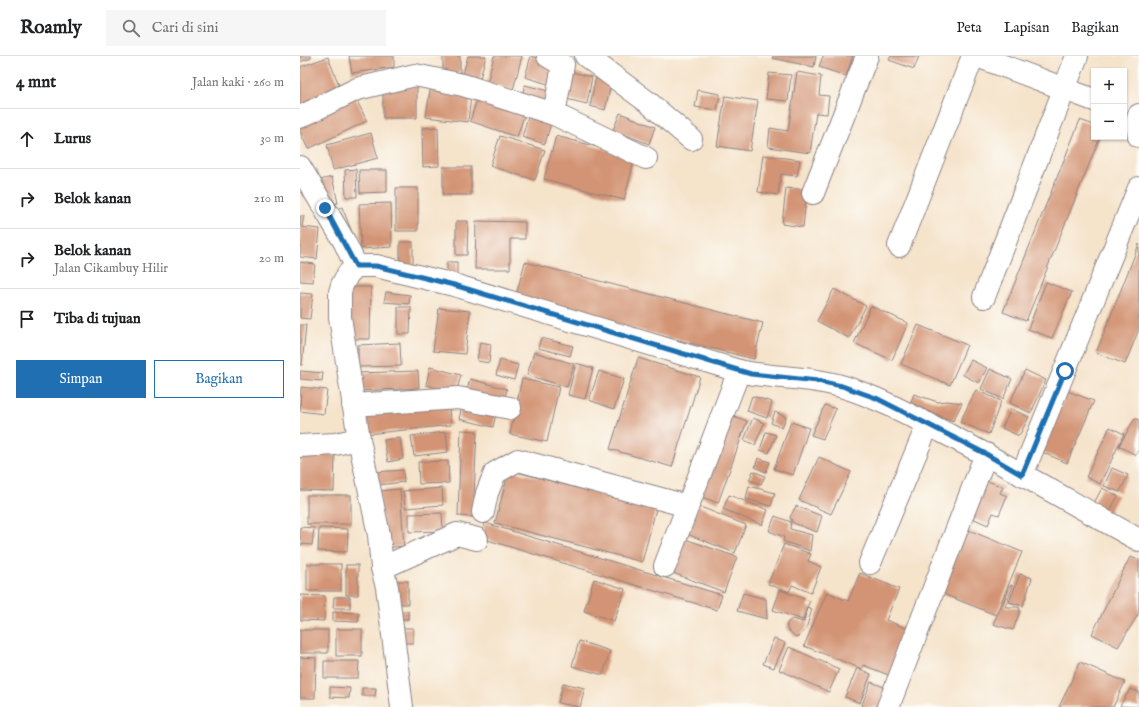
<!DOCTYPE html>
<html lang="id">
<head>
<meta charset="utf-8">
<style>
	body { margin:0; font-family:"IM FELL English",serif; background:#f6f6f6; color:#202124 }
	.controls { position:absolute; right:12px; top:12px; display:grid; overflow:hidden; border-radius:0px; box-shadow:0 1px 3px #0004 }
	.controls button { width:36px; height:36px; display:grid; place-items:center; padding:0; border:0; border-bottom:1px solid #e0e0e0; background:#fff; color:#202124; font:20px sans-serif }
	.stop { position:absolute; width:12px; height:12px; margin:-9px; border:3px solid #1f6fb2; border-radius:50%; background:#fff }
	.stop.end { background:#1f6fb2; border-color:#fff; box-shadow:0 1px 4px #0008 }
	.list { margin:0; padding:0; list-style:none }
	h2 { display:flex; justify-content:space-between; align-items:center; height:52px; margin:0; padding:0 16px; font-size:17px }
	h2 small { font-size:13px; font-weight:400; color:#757577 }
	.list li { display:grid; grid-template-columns:26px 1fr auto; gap:12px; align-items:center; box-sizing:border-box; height:60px; padding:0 16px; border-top:1px solid #e0e0e0 }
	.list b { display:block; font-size:15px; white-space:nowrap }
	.list p { margin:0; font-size:13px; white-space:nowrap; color:#757577 }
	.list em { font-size:13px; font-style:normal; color:#757577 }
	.actions { display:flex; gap:8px; padding:12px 16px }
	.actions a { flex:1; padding:9px 0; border:1px solid #1f6fb2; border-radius:0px; text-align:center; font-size:14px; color:#1f6fb2 }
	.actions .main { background:#1f6fb2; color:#fff }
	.icon { flex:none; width:22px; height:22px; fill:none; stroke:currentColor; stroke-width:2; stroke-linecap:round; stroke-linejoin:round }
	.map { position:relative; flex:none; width:839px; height:651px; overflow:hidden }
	header { display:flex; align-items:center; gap:24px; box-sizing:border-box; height:56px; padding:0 20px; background:#fff; border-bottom:1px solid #e0e0e0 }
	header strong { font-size:19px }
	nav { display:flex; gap:22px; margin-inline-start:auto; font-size:14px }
	.search { width:280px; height:36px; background:#f6f6f6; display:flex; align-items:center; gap:10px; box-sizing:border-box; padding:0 14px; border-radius:0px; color:#757577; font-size:15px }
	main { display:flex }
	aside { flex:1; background:#fff }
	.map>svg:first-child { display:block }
	.building { fill:#d39475 }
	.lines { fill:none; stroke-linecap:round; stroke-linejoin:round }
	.minor-casing { stroke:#8c8282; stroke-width:24 }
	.tertiary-casing { stroke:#8c8282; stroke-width:24 }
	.minor { stroke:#fff; stroke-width:22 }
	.tertiary { stroke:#fff; stroke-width:22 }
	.route { stroke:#1f6fb2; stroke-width:5 }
</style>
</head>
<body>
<header>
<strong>Roamly</strong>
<div class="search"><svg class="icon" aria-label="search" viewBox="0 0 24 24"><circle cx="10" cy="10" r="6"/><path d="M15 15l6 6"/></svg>Cari di sini</div>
<nav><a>Peta</a><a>Lapisan</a><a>Bagikan</a></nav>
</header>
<main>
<aside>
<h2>4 mnt<small>Jalan kaki · 260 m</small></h2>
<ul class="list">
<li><svg class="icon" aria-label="ahead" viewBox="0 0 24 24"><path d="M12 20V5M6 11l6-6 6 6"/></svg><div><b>Lurus</b></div><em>30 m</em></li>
<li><svg class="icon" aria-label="right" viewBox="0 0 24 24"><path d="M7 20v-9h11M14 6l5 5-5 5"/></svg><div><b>Belok kanan</b></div><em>210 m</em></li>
<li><svg class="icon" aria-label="right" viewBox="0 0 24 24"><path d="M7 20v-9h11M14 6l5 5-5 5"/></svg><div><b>Belok kanan</b><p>Jalan Cikambuy Hilir</p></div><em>20 m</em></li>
<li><svg class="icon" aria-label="arrive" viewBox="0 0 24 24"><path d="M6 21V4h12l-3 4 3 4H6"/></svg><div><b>Tiba di tujuan</b></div></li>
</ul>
<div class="actions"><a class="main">Simpan</a><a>Bagikan</a></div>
</aside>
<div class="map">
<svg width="839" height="651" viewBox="0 0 839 651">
	<rect width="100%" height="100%" fill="#fdfcf7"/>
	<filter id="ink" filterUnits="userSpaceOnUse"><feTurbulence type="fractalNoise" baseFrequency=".025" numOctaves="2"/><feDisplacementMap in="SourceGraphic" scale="8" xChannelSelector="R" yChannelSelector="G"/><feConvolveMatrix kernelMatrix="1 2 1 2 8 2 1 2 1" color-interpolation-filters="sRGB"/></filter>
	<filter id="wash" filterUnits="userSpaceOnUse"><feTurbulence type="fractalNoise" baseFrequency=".012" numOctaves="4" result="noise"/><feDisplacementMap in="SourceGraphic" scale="16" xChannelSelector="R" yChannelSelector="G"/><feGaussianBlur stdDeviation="0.9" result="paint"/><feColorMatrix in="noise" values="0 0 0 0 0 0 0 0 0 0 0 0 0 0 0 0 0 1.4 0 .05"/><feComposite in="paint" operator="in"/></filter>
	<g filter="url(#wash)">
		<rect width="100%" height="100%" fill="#f5e3ca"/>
		<g id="blocks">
			<g class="building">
				<polygon points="0,0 11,0 11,2 0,6"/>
				<polygon points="49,0 94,0 94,11 52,17"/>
				<rect x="143" y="0" width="17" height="17"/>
				<polygon points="168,0 186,0 179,26 162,21"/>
				<polygon points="194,0 222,0 213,34 187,27"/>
				<polygon points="231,0 257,8 251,29 225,21"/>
				<polygon points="473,0 516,0 514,11 472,2"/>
				<polygon points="523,0 553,0 546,20 519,11"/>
				<polygon points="591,0 619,0 614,13 589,4"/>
				<polygon points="28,1 42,37 0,53 0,11"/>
				<polygon points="268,15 292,21 287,48 262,42"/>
				<polygon points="497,16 521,20 519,39 529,40 527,58 516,57 510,97 468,91 470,72 488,75"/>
				<polygon points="469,17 491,19 488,45 466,43"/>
				<polygon points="296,20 312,24 305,54 290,50"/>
				<polygon points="225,29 252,36 247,52 220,46"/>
				<polygon points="117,30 117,62 83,62 83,31"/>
				<polygon points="130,34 171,39 168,66 126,61"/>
				<polygon points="398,34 420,38 417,54 395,51"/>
				<polygon points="179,38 226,54 217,81 170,65"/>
				<polygon points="54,39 67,65 8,93 0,76 0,66"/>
				<polygon points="425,40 458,45 450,95 417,90"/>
				<polygon points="230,54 253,60 245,88 222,81"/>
				<polygon points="320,57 355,71 349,88 313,74"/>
				<polygon points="780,64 794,69 794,81 800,81 726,265 703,256"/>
				<polygon points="138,71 139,110 123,111 122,72"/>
				<polygon points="71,77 78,102 33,114 27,89"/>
				<polygon points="200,80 245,94 235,124 190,110"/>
				<polygon points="256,80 335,101 324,144 244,123"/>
				<polygon points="463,99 500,104 497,120 481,118 478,139 458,136"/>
				<rect x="143" y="111" width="28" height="28"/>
				<polygon points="56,113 57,141 46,141 45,114"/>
				<polygon points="59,114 87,114 87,136 60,137"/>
				<polygon points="32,121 38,147 27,150 20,124"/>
				<rect x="96" y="132" width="22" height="43"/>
				<polygon points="486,132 507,134 503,171 482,168"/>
				<polygon points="91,147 92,191 61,193 59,148"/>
				<polygon points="42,151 52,176 44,179 35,154"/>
				<polygon points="0,160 4,160 2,171 20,173 17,203 0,201"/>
				<polygon points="156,165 168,165 167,199 156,199"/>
				<polygon points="176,165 225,166 225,183 210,183 210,213 175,213"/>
				<rect x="100" y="186" width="13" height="23"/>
				<polygon points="839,188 839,273 825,308 796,297"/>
				<polygon points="0,206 15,208 13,226 0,225"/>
				<rect x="147" y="206" width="10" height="14"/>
				<polygon points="225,206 463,267 454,303 215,243"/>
				<polygon points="746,226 772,236 752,282 728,273"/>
				<polygon points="49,231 71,231 70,283 48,283"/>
				<polygon points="534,233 566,250 549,282 517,265"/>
				<polygon points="86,236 110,239 109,248 84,246"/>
				<polygon points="0,237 13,238 10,263 0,262"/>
				<polygon points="571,250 608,267 592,304 554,287"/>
				<polygon points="98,251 111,251 110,278 98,278"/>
				<polygon points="139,252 170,255 165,298 133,295"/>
				<polygon points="0,269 6,269 2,309 0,309"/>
				<polygon points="618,269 667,289 650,329 601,308"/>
				<polygon points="241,282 273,290 270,300 238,292"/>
				<polygon points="180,286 191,288 189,307 177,305"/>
				<polygon points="100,287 101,310 58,311 58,289"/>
				<polygon points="234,296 274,308 267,331 227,319"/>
				<polygon points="338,302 400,321 372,411 310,393"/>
				<polygon points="200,304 218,309 214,324 196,319"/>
				<polygon points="671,304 687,312 679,327 663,319"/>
				<polygon points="276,307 293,312 285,343 268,339"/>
				<polygon points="130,311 161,319 156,337 126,329"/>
				<polygon points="690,313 712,323 703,343 681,333"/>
				<polygon points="725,314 746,324 731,357 710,347"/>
				<polygon points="0,315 23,317 22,325 0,323"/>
				<polygon points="118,315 119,332 58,335 57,317"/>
				<polygon points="299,315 324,323 314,353 289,344"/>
				<polygon points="170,323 207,333 203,349 166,338"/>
				<polygon points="222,323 259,331 247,386 210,378"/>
				<polygon points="1,331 27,334 24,358 0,355"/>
				<polygon points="676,334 701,345 689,378 660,366"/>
				<polygon points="767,335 794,345 767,407 742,396"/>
				<polygon points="614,338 638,346 647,345 662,347 653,365 610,348"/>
				<polygon points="452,340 472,346 467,362 447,355"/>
				<polygon points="148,347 151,369 67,378 64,356"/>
				<polygon points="525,349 536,353 523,383 511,379"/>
				<polygon points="162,350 196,358 193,371 159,363"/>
				<polygon points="711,353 729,361 719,380 702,372"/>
				<polygon points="475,356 486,361 482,372 471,367"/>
				<polygon points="428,358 447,365 418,447 399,440"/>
				<polygon points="453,362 464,367 455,389 444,384"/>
				<polygon points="835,362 839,364 839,393 836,399 819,390"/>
				<polygon points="491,366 509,372 493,419 474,413"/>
				<polygon points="810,371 824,378 800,428 786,421"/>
				<polygon points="161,374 177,375 173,461 158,460"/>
				<polygon points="146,376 148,396 114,400 111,380"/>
				<polygon points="466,376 476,379 469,397 460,394"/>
				<polygon points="100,382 103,403 88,406 84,384"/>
				<polygon points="0,397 35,398 34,435 0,434"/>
				<polygon points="519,401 551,416 531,458 499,444"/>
				<polygon points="458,402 470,406 466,416 455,411"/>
				<polygon points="148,405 149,427 119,428 118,406"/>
				<polygon points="812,412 828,419 820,436 804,430"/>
				<polygon points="103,414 104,426 78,429 76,416"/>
				<polygon points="209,414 356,453 342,506 195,467"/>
				<polygon points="453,415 465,420 461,428 449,424"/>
				<polygon points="678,421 703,431 700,437 707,440 699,459 693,457 688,469 663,458"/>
				<polygon points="449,430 475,437 471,450 446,443"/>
				<polygon points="142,432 143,449 105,452 103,435"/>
				<polygon points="802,432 818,440 809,457 793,449"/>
				<polygon points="100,433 104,490 84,492 79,435"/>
				<rect x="7" y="439" width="44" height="29"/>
				<polygon points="429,439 468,454 462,469 423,453"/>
				<polygon points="398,450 446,469 435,497 387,478"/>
				<polygon points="496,450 522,460 517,476 493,467 490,461"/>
				<polygon points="142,457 143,475 109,476 109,458"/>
				<polygon points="475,460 491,466 490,473 512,479 510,495 483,485 484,481 469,475"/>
				<polygon points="185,467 422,539 417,554 181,482"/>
				<polygon points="659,470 722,496 696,559 633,534"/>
				<polygon points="0,471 14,472 12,489 0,488"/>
				<polygon points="19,472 48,473 47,496 18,495"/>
				<polygon points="385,483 437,501 424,536 373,517"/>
				<polygon points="484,488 511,498 508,505 521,511 511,537 492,529 489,536 468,528"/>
				<polygon points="830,501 839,504 839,557 818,591 792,578"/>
				<rect x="7" y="508" width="34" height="27"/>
				<rect x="46" y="509" width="12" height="30"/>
				<polygon points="560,517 599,533 586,564 610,574 591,620 563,609 562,613 504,590 527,536 548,545"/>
				<polygon points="720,518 732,522 723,550 709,546"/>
				<polygon points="294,523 325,533 314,565 284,555"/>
				<rect x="95" y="525" width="13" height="23"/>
				<polygon points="711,529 713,530 705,551 719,551 720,555 713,574 693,568"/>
				<polygon points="480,534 510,545 507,551 512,553 506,573 500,580 496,581 487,573 487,567 492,563 504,566 507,551 503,564 473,554"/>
				<polygon points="443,537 466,543 467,563 437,555"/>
				<polygon points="0,539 25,540 24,565 0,564"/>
				<polygon points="34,541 50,541 50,552 33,552"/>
				<rect x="97" y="555" width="11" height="8"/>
				<polygon points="33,556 59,557 58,566 33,565"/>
				<rect x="101" y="572" width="12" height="15"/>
				<rect x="36" y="573" width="26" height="27"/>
				<rect x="0" y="574" width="28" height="23"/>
				<polygon points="474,582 485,587 474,612 463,608"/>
				<polygon points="279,585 310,595 303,619 272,610"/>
				<polygon points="489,591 539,613 529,636 479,614"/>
				<polygon points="0,601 16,602 15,642 0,642"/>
				<polygon points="24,605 59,605 58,622 24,622"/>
				<polygon points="780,606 825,626 813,651 759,651"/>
				<polygon points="557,612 571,618 560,647 545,641"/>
				<polygon points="571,626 587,632 580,651 561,651"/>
				<polygon points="263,627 285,632 280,651 258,647"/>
				<polygon points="30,631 50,632 49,642 30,641"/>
				<polygon points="62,632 76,632 75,640 62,640"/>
				<polygon points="830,633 839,636 839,651 820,650"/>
			</g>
		</g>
	</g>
	<g filter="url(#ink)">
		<use href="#blocks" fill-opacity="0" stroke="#8c8282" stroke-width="1"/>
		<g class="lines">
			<defs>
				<g id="minor">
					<polyline points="248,0 263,9 254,58"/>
					<polyline points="286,0 349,47 391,83"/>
					<polyline points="677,0 794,44"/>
					<polyline points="839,59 836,68 839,80"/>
					<polyline points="0,61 57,33 115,19 163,29 254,58 346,102"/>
					<polyline points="513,137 567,0"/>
					<polyline points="599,190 673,0"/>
					<polyline points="684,241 777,0"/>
					<polyline points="53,349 158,342 210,352"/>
					<polyline points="59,383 79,479 82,512 87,531 102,651"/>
					<polyline points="722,419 839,132"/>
					<polyline points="183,456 187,437 195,417 218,404 387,450"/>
					<polyline points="570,507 628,368"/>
					<polyline points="365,510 439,315"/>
					<polyline points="82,512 157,478 177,483"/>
					<polyline points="588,651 686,398"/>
				</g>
				<g id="tertiary">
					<polyline points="0,111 44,185 56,210"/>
					<path d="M0,390L35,388L59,383L40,261V236L42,229L48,218L56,210H76L154,229L439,315C473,323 510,320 544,331C579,342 610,359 643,376C709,410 774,448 839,484"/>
				</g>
			</defs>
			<use href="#minor" class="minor-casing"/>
			<use href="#tertiary" class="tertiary-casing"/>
			<use href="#minor" class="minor"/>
			<use href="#tertiary" class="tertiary"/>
		</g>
	</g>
	<g class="lines" filter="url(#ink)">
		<polyline class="route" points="25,152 56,210 76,210 154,229 451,318 518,325 542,330 576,342 686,398 722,419 765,315"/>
	</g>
</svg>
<div class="controls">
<button>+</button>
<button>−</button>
</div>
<div class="stop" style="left:765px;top:315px"></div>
<div class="stop end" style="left:25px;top:152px"></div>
</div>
</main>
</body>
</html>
